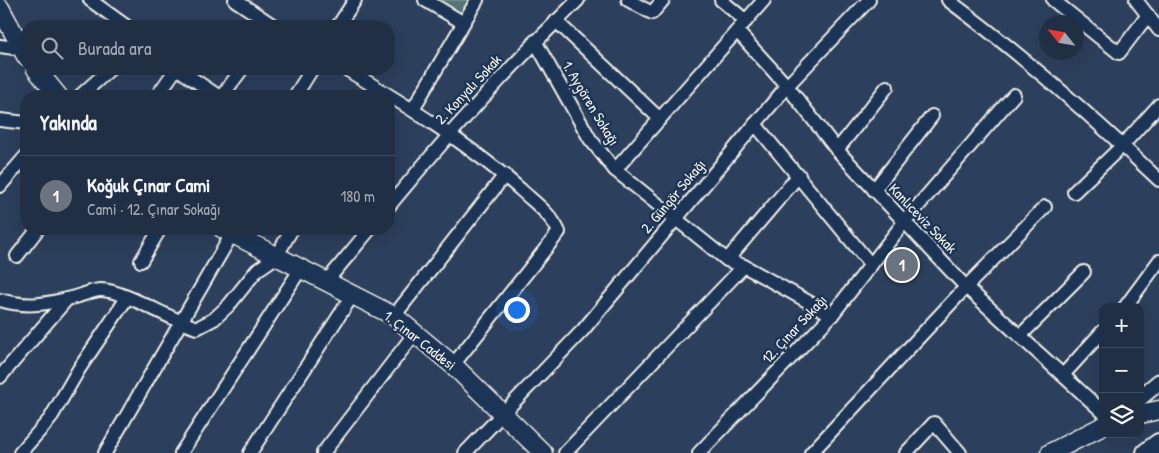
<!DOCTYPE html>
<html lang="tr">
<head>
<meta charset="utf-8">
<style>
	body { margin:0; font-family:"Patrick Hand",sans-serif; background:#29374c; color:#f1f3f6 }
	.controls { position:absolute; right:15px; bottom:15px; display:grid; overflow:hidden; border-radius:10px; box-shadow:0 5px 20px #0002 }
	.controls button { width:45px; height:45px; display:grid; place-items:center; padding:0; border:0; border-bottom:1px solid #3e4a5e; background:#212f45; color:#f1f3f6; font:25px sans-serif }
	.compass { position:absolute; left:1039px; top:15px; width:45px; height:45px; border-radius:50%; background:#212f45; box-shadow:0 5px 20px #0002; rotate:301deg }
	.you { position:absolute; left:516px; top:309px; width:18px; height:18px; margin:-12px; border:4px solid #fff; border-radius:50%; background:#1a73e8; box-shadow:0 0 0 8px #1a73e833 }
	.badge { display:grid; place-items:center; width:32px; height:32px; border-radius:50%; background:#ffd166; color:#fff; font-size:16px; font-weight:700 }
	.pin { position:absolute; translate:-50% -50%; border:2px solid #fff; box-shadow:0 1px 5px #0006 }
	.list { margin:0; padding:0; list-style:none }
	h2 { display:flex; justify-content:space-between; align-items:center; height:65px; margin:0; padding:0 20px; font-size:21px }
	h2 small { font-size:16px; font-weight:400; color:#a2a9b3 }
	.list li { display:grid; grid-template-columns:32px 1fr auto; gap:15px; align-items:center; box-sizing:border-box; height:80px; padding:0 20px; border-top:1px solid #3e4a5e }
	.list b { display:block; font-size:19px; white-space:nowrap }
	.list p { margin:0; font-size:16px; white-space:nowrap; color:#a2a9b3 }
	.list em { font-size:16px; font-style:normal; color:#a2a9b3 }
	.icon { flex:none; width:28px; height:28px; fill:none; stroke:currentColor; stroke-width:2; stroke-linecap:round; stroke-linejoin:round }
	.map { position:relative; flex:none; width:1159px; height:453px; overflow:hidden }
	.search { position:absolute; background:#212f45; box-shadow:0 5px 20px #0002; left:20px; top:20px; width:375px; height:55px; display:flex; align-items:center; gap:12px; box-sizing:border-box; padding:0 18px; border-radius:20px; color:#a2a9b3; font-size:19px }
	.panel { position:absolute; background:#212f45; box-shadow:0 5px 20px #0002; left:20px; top:90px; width:375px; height:145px; border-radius:20px }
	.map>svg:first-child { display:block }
	.green { fill:#517474; stroke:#a2b2ae }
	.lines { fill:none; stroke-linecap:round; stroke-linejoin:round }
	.minor-casing { stroke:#f4f1e8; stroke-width:16 }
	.tertiary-casing { stroke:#f4f1e8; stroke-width:19 }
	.secondary-casing { stroke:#f4f1e8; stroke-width:21 }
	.trunk-casing { stroke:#f4f1e8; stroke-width:24 }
	.minor { stroke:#1d3557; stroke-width:12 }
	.tertiary { stroke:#1d3557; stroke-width:15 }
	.secondary { stroke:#1d3557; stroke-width:18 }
	.trunk { stroke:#1d3557; stroke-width:20 }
	.labels { text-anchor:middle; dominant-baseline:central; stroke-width:5; stroke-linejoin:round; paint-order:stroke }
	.street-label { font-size:15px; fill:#f4f1e8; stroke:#1d3557 }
</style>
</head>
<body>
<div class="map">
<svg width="1159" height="453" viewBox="0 0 1159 453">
	<rect width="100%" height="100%" fill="#2c3f5c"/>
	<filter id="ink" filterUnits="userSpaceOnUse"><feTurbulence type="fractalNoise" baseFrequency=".02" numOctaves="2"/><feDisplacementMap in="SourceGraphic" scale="10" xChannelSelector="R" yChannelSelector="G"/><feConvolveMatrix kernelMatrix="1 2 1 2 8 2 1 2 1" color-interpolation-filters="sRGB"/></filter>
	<g filter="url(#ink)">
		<polygon class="green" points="429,0 473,0 460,19"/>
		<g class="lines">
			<defs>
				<g id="minor">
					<polyline points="90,0 126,26"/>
					<polyline points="235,0 274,26"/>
					<polyline points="425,0 462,22"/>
					<polyline points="628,0 652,13 663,0"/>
					<polyline points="721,0 746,21"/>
					<path d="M948,0C1022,55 1092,116 1159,180"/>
					<polyline points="1053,0 1119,53 1148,15"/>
					<polyline points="1136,0 1159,30"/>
					<polyline points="556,21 660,119"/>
					<polyline points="338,26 355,0"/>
					<polyline points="737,31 787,86 837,150 966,287 1103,412"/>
					<polyline points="535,41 590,139 615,170 727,260 744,266 832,315"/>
					<polyline points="0,46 21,49"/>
					<polyline points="178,69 218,96"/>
					<path d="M346,69C407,106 468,143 521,190C536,204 551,214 559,232L453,365"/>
					<polyline points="80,96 110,69"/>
					<polyline points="157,96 176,69"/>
					<polyline points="222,96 242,69"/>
					<polyline points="295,96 312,69"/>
					<polyline points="413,109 477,0"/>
					<polyline points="0,120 26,123"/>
					<polyline points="755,124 871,265"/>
					<polyline points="837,150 887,87"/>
					<polyline points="615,170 764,0"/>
					<polyline points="0,186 26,156"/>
					<polyline points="874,190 932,116"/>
					<polyline points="1074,192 1123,145 1159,105"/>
					<path d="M389,206C448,134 511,65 578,0"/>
					<polyline points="17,256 38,229"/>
					<polyline points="727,260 799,175"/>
					<polyline points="141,261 160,229"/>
					<polyline points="326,282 370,229"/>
					<path d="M0,300C27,308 48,304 75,297C83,295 93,290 101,290C123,290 171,320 197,328L214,319L229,305L257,270L276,257L292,229"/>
					<polyline points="1125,307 1159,261"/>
					<polyline points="394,316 505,175"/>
					<polyline points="1020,336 1084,272"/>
					<polyline points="1063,375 1103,331"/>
					<polyline points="0,377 67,299"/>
					<polyline points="20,453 50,419 79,369 127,298"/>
					<polyline points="105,453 232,234"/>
					<polyline points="181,453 300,270"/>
					<polyline points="250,453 352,296"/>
					<polyline points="323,453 415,333"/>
					<polyline points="465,453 583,330 787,86 869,0"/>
					<polyline points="565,453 744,266"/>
					<polyline points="699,453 832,315 905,221 1014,95"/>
					<polyline points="811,453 966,287 1045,207"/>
					<polyline points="906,453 934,423 960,453"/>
				</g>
				<polyline id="tertiary" points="1140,398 1159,382"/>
				<g id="secondary">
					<polyline points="0,8 26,56"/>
					<polyline points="36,69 58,96"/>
					<polyline points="223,229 394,316 453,365 543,453"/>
					<polyline points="1140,414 1159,410"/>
					<polyline points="1050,453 1103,426"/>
				</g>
				<polyline id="trunk" points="1147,453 1159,444"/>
			</defs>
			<use href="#minor" class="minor-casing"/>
			<use href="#tertiary" class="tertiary-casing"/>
			<use href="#secondary" class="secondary-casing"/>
			<use href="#trunk" class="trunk-casing"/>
			<use href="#minor" class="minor"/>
			<use href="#tertiary" class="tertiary"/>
			<use href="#secondary" class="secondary"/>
			<use href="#trunk" class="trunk"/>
		</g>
	</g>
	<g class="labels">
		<g class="street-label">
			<text transform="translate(468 89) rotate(-47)">2. Konyalı Sokak</text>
			<text transform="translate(591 103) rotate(59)">1. Aygören Sokağı</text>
			<text transform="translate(673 196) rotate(-50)">2. Güngör Sokağı</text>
			<text transform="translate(923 218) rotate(46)">Kanlıceviz Sokak</text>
			<text transform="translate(794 329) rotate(-47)">12. Çınar Sokağı</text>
			<text transform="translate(420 340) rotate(38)">1. Çınar Caddesi</text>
		</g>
	</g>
</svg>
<div class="controls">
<button>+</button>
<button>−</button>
<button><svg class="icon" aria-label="layers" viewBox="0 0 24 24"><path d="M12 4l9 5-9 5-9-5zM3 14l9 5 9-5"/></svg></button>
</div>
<svg class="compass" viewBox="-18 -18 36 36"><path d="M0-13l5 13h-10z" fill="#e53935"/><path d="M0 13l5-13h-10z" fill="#a2a9b3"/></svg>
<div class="you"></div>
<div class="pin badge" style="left:902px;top:265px;background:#6b7280">1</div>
<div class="search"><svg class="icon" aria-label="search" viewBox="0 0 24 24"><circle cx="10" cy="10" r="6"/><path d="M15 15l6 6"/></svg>Burada ara</div>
<section class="panel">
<h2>Yakında<small></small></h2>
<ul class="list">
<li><span class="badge" style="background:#6b7280">1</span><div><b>Koğuk Çınar Cami</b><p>Cami · 12. Çınar Sokağı</p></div><em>180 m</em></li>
</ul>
</section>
</div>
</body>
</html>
